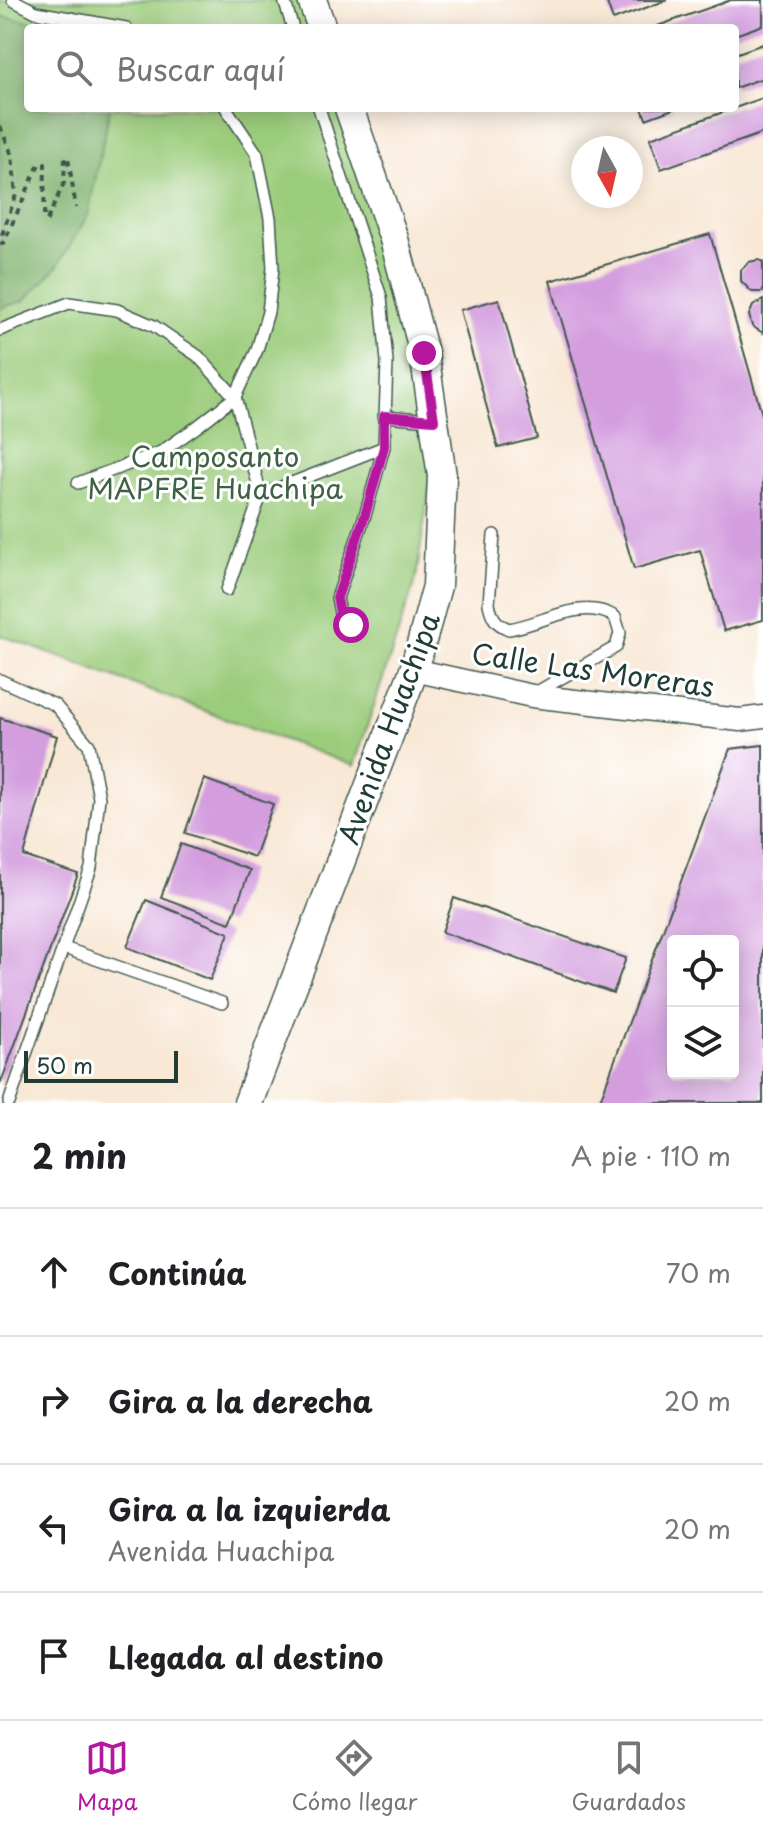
<!DOCTYPE html>
<html lang="es">
<head>
<meta charset="utf-8">
<style>
	body { margin:0; font-family:"Playpen Sans",sans-serif; background:#f2f2f2; color:#202124 }
	.controls { position:absolute; right:24px; bottom:24px; display:grid; overflow:hidden; border-radius:8px; box-shadow:0 4px 20px #0003 }
	.controls button { width:72px; height:72px; display:grid; place-items:center; padding:0; border:0; border-bottom:2px solid #e0e0e0; background:#fff; color:#202124; font:40px sans-serif }
	.compass { position:absolute; left:571px; top:136px; width:72px; height:72px; border-radius:50%; background:#fff; box-shadow:0 4px 20px #0003; rotate:172deg }
	.scale { position:absolute; left:24px; bottom:20px; width:154px; box-sizing:border-box; padding-left:8px; border:4px solid #1f3d34; border-top:0; font-size:22px; line-height:28px; white-space:nowrap; color:#1f3d34; -webkit-text-stroke:6px #fff; paint-order:stroke }
	.stop { position:absolute; width:24px; height:24px; margin:-18px; border:6px solid #b5179e; border-radius:50%; background:#fff }
	.stop.end { background:#b5179e; border-color:#fff; box-shadow:0 2px 8px #0008 }
	.list { margin:0; padding:0; list-style:none }
	h2 { display:flex; justify-content:space-between; align-items:center; height:104px; margin:0; padding:0 32px; font-size:34px }
	h2 small { font-size:26px; font-weight:400; color:#757577 }
	.list li { display:grid; grid-template-columns:52px 1fr auto; gap:24px; align-items:center; box-sizing:border-box; height:128px; padding:0 32px; border-top:2px solid #e0e0e0 }
	.list b { display:block; font-size:30px; white-space:nowrap }
	.list p { margin:0; font-size:26px; white-space:nowrap; color:#757577 }
	.list em { font-size:26px; font-style:normal; color:#757577 }
	.icon { flex:none; width:44px; height:44px; fill:none; stroke:currentColor; stroke-width:2; stroke-linecap:round; stroke-linejoin:round }
	.map { position:relative; flex:none; width:763px; height:1103px; overflow:hidden }
	.search { position:absolute; background:#fff; box-shadow:0 4px 20px #0003; left:24px; right:24px; top:24px; height:88px; display:flex; align-items:center; gap:20px; box-sizing:border-box; padding:0 28px; border-radius:8px; color:#757577; font-size:30px }
	.sheet { height:616px; background:#fff }
	nav { display:flex; justify-content:space-around; align-items:center; box-sizing:border-box; height:112px; border-top:2px solid #e0e0e0; background:#fff; font-size:22px; color:#757577 }
	nav a { display:grid; justify-items:center; gap:4px }
	nav .on { color:#b5179e }
	.map>svg:first-child { display:block }
	.green { fill:#9bcc7b; stroke:#5d8458; stroke-width:2 }
	.forest { fill:#7cb06b; stroke:#4e7650; stroke-width:2 }
	.building { fill:#d39dde; fill-rule:evenodd }
	.lines { fill:none; stroke-linecap:round; stroke-linejoin:round }
	.service-casing { stroke:#40574c; stroke-width:14 }
	.minor-casing { stroke:#40574c; stroke-width:25 }
	.tertiary-casing { stroke:#40574c; stroke-width:31 }
	.path { stroke:#40574c; stroke-width:4; stroke-dasharray:6 6; stroke-linecap:butt }
	.service { stroke:#fff; stroke-width:11 }
	.minor { stroke:#fff; stroke-width:22 }
	.tertiary { stroke:#fff; stroke-width:28 }
	.route { stroke:#b5179e; stroke-width:10 }
	.labels { text-anchor:middle; dominant-baseline:central; stroke-width:6; stroke-linejoin:round; paint-order:stroke }
	.park-label { font-size:28px; fill:#3e6146; stroke:#fff }
	.street-label { font-size:28px; fill:#1f3d34; stroke:#fff }
</style>
</head>
<body>
<div class="map">
<svg width="763" height="1103" viewBox="0 0 763 1103">
	<rect width="100%" height="100%" fill="#fff"/>
	<filter id="ink" filterUnits="userSpaceOnUse"><feTurbulence type="fractalNoise" baseFrequency=".0125" numOctaves="2"/><feDisplacementMap in="SourceGraphic" scale="16" xChannelSelector="R" yChannelSelector="G"/><feConvolveMatrix kernelMatrix="1 2 1 2 8 2 1 2 1" color-interpolation-filters="sRGB"/></filter>
	<filter id="wash" filterUnits="userSpaceOnUse"><feTurbulence type="fractalNoise" baseFrequency=".006" numOctaves="4" result="noise"/><feDisplacementMap in="SourceGraphic" scale="32" xChannelSelector="R" yChannelSelector="G"/><feGaussianBlur stdDeviation="1.8" result="paint"/><feColorMatrix in="noise" values="0 0 0 0 0 0 0 0 0 0 0 0 0 0 0 0 0 1.4 0 .05"/><feComposite in="paint" operator="in"/></filter>
	<g filter="url(#wash)">
		<rect width="100%" height="100%" fill="#f8e8d5"/>
		<polygon class="green" points="0,0 301,0 310,28 28,28 28,108 337,108 415,344 431,477 416,579 354,766 0,635"/>
		<polygon class="forest" points="0,16 61,28 28,28 28,108 110,108 88,215 57,267 24,301 0,308"/>
		<g id="blocks">
			<g class="building">
				<polygon points="606,0 667,0 613,20"/>
				<polygon points="731,0 763,0 763,25 735,35 735,28 652,28"/>
				<polygon points="763,44 763,78 735,88 735,54"/>
				<polygon points="763,98 763,133 661,169 650,138"/>
				<polygon points="642,108 676,108 646,119"/>
				<polygon points="710,234 763,418 763,620 724,631 700,550 634,569 550,281"/>
				<polygon points="759,260 763,262 763,292 752,292 741,281 741,270 749,262"/>
				<polygon points="499,299 537,438 498,448 460,310"/>
				<polygon points="763,300 763,333 752,326 749,315 753,306"/>
				<polygon points="0,718 57,736 24,856 78,874 0,1085"/>
				<path d="M763,745V1103H599L730,749ZM673,941H733V1073H673Z"/>
				<polygon points="204,779 273,804 254,857 185,833"/>
				<polygon points="181,844 250,870 230,923 161,897"/>
				<polygon points="454,898 626,958 613,993 442,932"/>
				<polygon points="146,900 229,933 210,980 127,947"/>
			</g>
		</g>
	</g>
	<g filter="url(#ink)">
		<use href="#blocks" fill-opacity="0" stroke="#40574c" stroke-width="2"/>
		<g class="lines">
			<defs>
				<g id="service">
					<polyline points="13,0 36,12 126,28"/>
					<polyline points="284,0 293,28"/>
					<polyline points="319,108 381,297 387,362 384,447 366,512 337,598 340,613 351,625"/>
					<polyline points="0,330 69,303 117,310 154,326 198,356 235,397 261,495 384,447"/>
					<polyline points="384,416 431,420"/>
					<polyline points="78,483 161,452 198,426 235,397 257,350 268,312 273,268 270,218 257,154 226,108"/>
					<path d="M494,535L489,604C492,618 496,624 509,629C545,623 582,597 615,617L620,633L616,647L535,693"/>
					<polyline points="227,590 261,495"/>
					<polyline points="0,680 55,705 89,745 99,798 91,868 9,1103"/>
					<polyline points="64,948 222,1003"/>
				</g>
				<polyline id="minor" points="414,670 532,696 740,720 763,717"/>
				<g id="tertiary">
					<polyline points="312,0 322,28"/>
					<polyline points="248,1103 414,670 437,586 442,476 424,353 394,239 349,108"/>
				</g>
			</defs>
			<use href="#service" class="service-casing"/>
			<use href="#minor" class="minor-casing"/>
			<use href="#tertiary" class="tertiary-casing"/>
			<g class="path">
				<polyline points="0,126 12,155 16,195 0,240"/>
				<polyline points="0,243 3,244 39,164 45,163 44,219 47,220 64,183 65,157 68,157 76,208"/>
			</g>
			<use href="#service" class="service"/>
			<use href="#minor" class="minor"/>
			<use href="#tertiary" class="tertiary"/>
		</g>
	</g>
	<g class="lines" filter="url(#ink)">
		<polyline class="route" points="351,625 340,613 337,598 366,512 384,447 384,416 434,420 424,353"/>
	</g>
	<g class="labels">
		<g class="park-label">
			<text x="215" y="455">Camposanto<tspan x="215" dy="32">MAPFRE Huachipa</tspan></text>
		</g>
		<g class="street-label">
			<text transform="translate(593 669) rotate(8)">Calle Las Moreras</text>
			<text transform="translate(388 728) rotate(-70)">Avenida Huachipa</text>
		</g>
	</g>
</svg>
<div class="controls">
<button><svg class="icon" aria-label="locate" viewBox="0 0 24 24"><circle cx="12" cy="12" r="6"/><path d="M12 2v4M12 18v4M2 12h4M18 12h4"/></svg></button>
<button><svg class="icon" aria-label="layers" viewBox="0 0 24 24"><path d="M12 4l9 5-9 5-9-5zM3 14l9 5 9-5"/></svg></button>
</div>
<svg class="compass" viewBox="-18 -18 36 36"><path d="M0-13l5 13h-10z" fill="#e53935"/><path d="M0 13l5-13h-10z" fill="#757577"/></svg>
<div class="scale">50 m</div>
<div class="stop" style="left:351px;top:625px"></div>
<div class="stop end" style="left:424px;top:353px"></div>
<div class="search"><svg class="icon" aria-label="search" viewBox="0 0 24 24"><circle cx="10" cy="10" r="6"/><path d="M15 15l6 6"/></svg>Buscar aquí</div>
</div>
<section class="sheet">
<h2>2 min<small>A pie · 110 m</small></h2>
<ul class="list">
<li><svg class="icon" aria-label="ahead" viewBox="0 0 24 24"><path d="M12 20V5M6 11l6-6 6 6"/></svg><div><b>Continúa</b></div><em>70 m</em></li>
<li><svg class="icon" aria-label="right" viewBox="0 0 24 24"><path d="M7 20v-9h11M14 6l5 5-5 5"/></svg><div><b>Gira a la derecha</b></div><em>20 m</em></li>
<li><svg class="icon" aria-label="left" viewBox="0 0 24 24"><path d="M17 20v-9H6M10 6l-5 5 5 5"/></svg><div><b>Gira a la izquierda</b><p>Avenida Huachipa</p></div><em>20 m</em></li>
<li><svg class="icon" aria-label="arrive" viewBox="0 0 24 24"><path d="M6 21V4h12l-3 4 3 4H6"/></svg><div><b>Llegada al destino</b></div></li>
</ul>
</section>
<nav>
<a class="on"><svg class="icon" aria-label="map" viewBox="0 0 24 24"><path d="M3 6l6-2 6 2 6-2v14l-6 2-6-2-6 2zM9 4v14M15 6v14"/></svg>Mapa</a>
<a><svg class="icon" aria-label="directions" viewBox="0 0 24 24"><path d="M12 3l9 9-9 9-9-9zM9 14v-3h6M13 9l2 2-2 2"/></svg>Cómo llegar</a>
<a><svg class="icon" aria-label="saved" viewBox="0 0 24 24"><path d="M7 4h10v16l-5-4-5 4z"/></svg>Guardados</a>
</nav>
</body>
</html>
